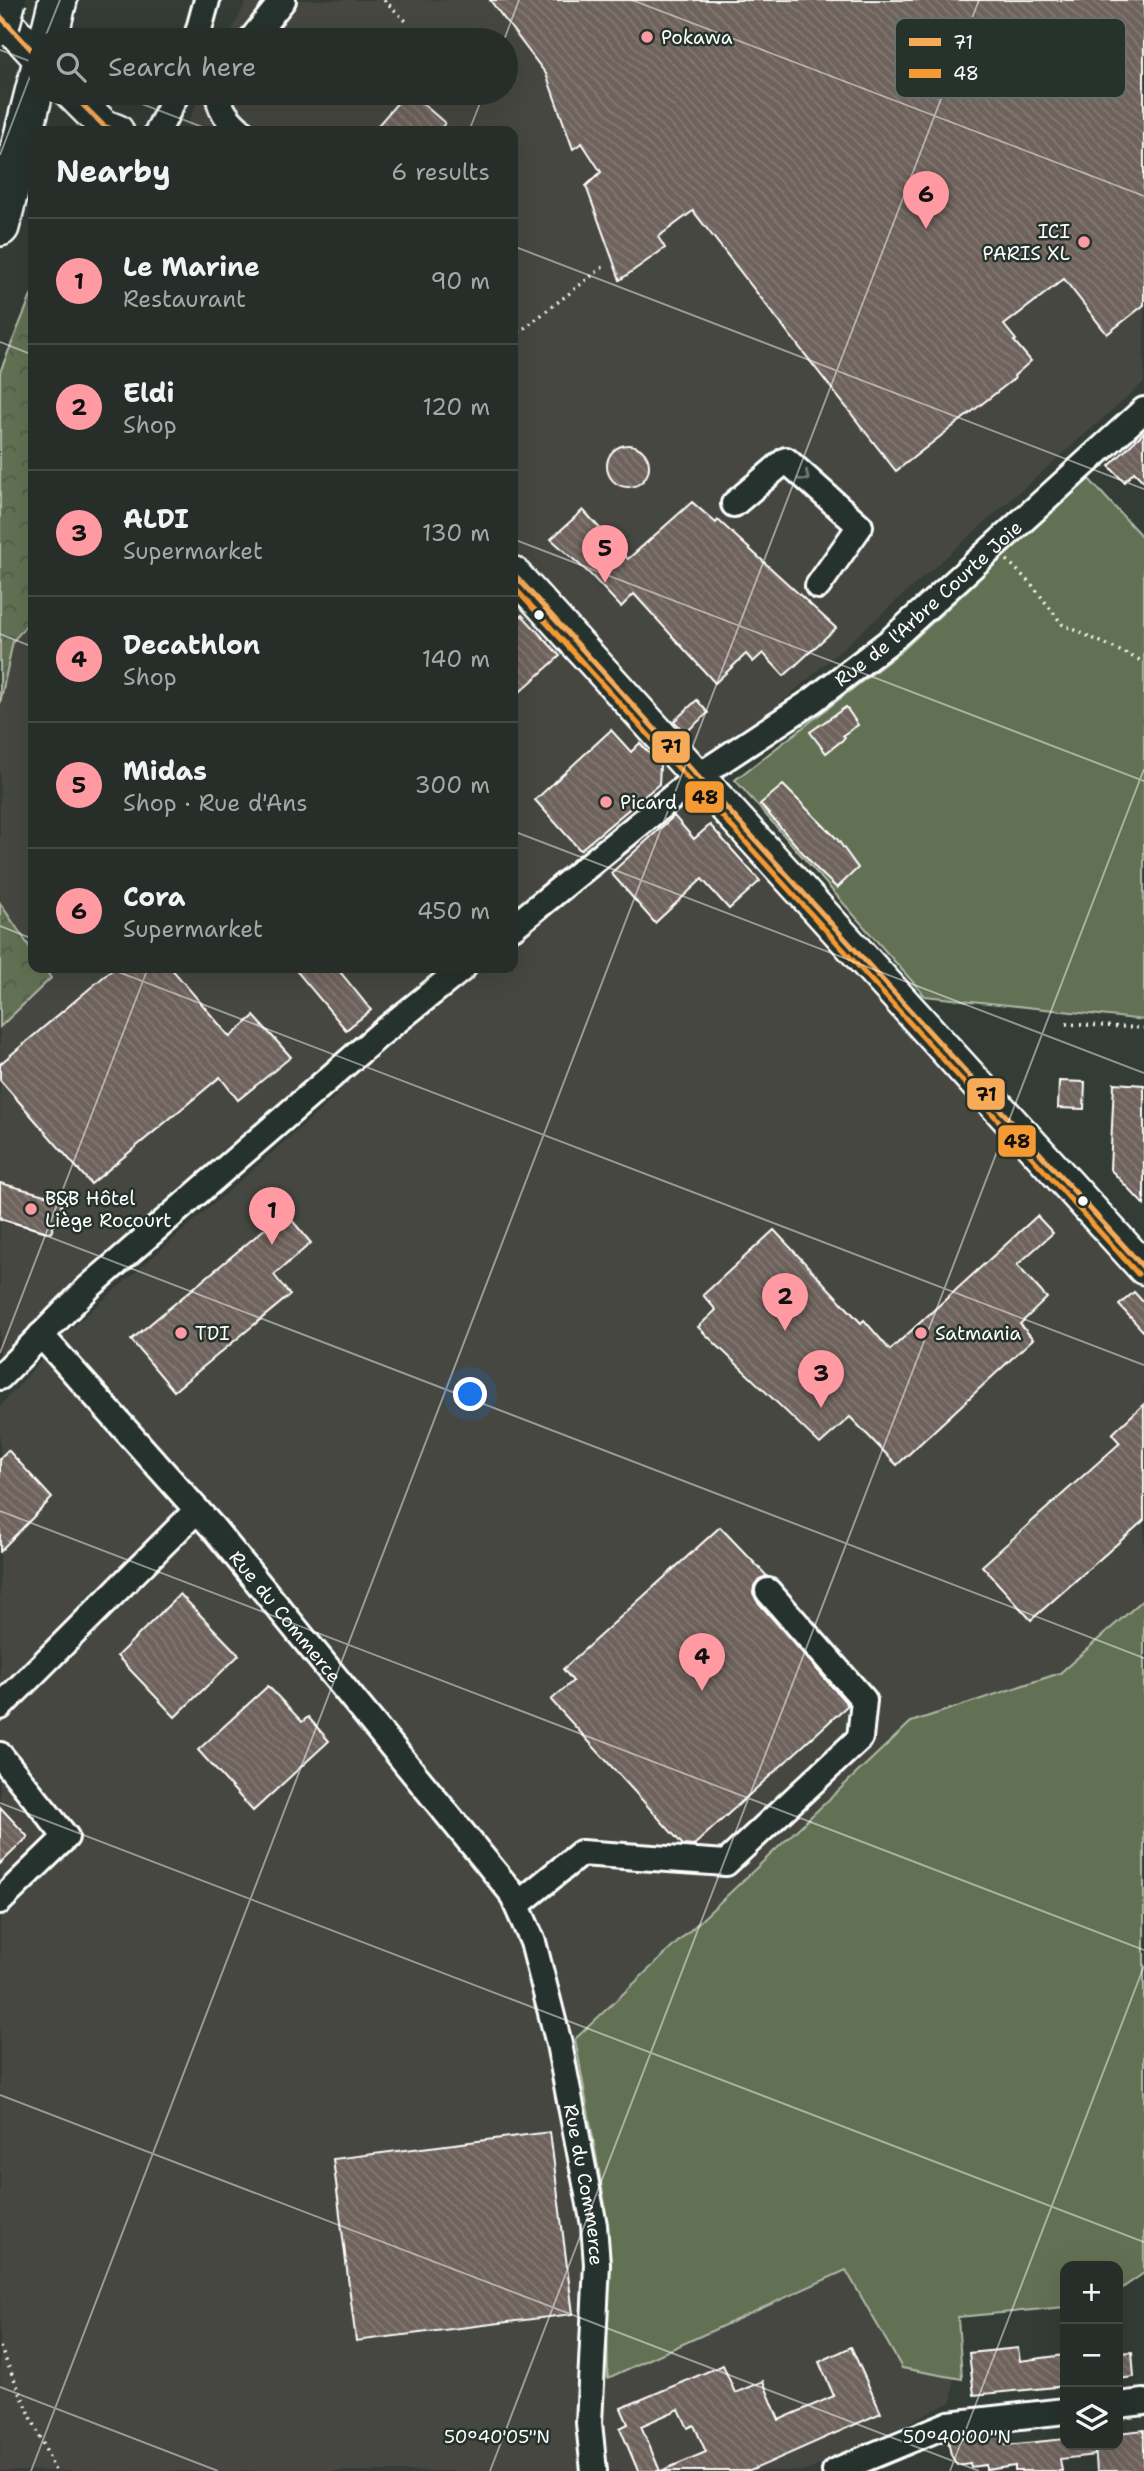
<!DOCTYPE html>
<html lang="en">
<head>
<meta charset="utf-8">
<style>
	body { margin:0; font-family:"Shantell Sans",sans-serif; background:#333934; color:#f1f3f6 }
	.controls { position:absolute; right:21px; bottom:21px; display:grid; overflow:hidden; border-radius:14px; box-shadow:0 7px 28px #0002 }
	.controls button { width:63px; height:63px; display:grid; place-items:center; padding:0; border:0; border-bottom:2px solid #434945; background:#272d28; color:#f1f3f6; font:35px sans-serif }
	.you { position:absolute; left:471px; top:1395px; width:24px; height:24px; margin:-18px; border:5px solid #fff; border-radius:50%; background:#1a73e8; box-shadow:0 0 0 10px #1a73e833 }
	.badge { display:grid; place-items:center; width:46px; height:46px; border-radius:50%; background:#ff9aa2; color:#111; font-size:23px; font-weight:700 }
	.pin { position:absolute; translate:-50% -58px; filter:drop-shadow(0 2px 4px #0008) }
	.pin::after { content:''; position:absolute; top:37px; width:24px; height:21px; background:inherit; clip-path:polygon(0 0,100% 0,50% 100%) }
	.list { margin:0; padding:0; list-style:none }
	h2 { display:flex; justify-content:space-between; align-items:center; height:91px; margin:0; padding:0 28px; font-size:30px }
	h2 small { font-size:23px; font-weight:400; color:#a4a8a8 }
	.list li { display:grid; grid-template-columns:46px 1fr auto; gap:21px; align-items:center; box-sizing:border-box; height:126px; padding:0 28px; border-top:2px solid #434945 }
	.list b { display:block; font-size:26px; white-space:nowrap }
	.list p { margin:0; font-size:23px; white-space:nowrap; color:#a4a8a8 }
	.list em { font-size:23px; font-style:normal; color:#a4a8a8 }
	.icon { flex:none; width:38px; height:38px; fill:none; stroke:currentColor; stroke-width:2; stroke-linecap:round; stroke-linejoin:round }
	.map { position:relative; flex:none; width:1144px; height:2471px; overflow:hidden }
	.search { position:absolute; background:#272d28; box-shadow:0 7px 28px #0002; left:28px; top:28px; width:490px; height:77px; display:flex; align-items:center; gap:18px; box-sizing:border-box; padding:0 24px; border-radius:38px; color:#a4a8a8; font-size:26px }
	.panel { position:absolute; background:#272d28; box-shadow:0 7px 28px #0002; left:28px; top:126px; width:490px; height:847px; border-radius:14px }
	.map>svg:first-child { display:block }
	.built { fill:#454741 }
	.green { fill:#627152; stroke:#b0b8a8; stroke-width:2 }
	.forest { fill:url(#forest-crowns); stroke:#b0b8a8; stroke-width:2 }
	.building { fill:url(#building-back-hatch); stroke:#fff; stroke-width:2 }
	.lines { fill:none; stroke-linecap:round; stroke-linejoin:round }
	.minor-casing { stroke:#fff; stroke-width:30 }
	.major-casing { stroke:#fff; stroke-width:37 }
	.highway-casing { stroke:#fff; stroke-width:42 }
	.path { stroke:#fff; stroke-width:3.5; stroke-dasharray:2 5; stroke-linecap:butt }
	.minor { stroke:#26332d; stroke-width:24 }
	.major { stroke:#26332d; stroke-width:32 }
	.highway { stroke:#26332d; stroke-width:37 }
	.highway-bridge-casing { stroke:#fff; stroke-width:42; stroke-linecap:butt }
	.highway-bridge { stroke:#26332d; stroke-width:37 }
	.bus-1-casing { stroke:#26332d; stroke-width:10 }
	.bus-2-casing { stroke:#26332d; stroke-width:10 }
	.bus-1 { stroke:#f7ab59; stroke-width:5 }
	.bus-2 { stroke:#f59933; stroke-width:5 }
	.oneway { stroke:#727a76 }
	.ticks { fill:none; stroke:#fff; stroke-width:2; stroke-opacity:0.45 }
	.poi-dot { fill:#ff9aa2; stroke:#26332d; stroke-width:2.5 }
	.bus-dot { fill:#fff; stroke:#26332d; stroke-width:2.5 }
	.labels { text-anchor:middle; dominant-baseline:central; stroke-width:5; stroke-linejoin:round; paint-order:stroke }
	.poi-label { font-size:19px; fill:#fff; stroke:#26332d; text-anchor:start }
	.street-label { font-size:19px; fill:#fff; stroke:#26332d }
	.key { fill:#26332d; stroke:#67706c; stroke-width:2 }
	.key-label { font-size:19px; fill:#fff }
	.ticks-label { font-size:18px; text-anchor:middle; fill:#fff; stroke:#26332d; stroke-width:5; stroke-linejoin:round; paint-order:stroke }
	.line-badge { stroke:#26332d; stroke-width:2.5 }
	.pale-badge-label { font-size:19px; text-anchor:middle; font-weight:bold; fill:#111 }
</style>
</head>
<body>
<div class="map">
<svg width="1144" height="2471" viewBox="0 0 1144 2471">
	<defs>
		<pattern id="forest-crowns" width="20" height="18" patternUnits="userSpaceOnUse" patternTransform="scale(1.75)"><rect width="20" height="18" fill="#627152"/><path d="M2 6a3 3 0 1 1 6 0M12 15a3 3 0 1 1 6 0" fill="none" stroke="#54594e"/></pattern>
		<pattern id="building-back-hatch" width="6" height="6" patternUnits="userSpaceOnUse" patternTransform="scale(1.75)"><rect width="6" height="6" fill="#6e625c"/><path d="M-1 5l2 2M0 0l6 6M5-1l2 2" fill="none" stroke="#847a74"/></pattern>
	</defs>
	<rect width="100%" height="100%" fill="#343c36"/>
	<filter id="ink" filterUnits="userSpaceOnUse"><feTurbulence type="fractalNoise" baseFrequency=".0143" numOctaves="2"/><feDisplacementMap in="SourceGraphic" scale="14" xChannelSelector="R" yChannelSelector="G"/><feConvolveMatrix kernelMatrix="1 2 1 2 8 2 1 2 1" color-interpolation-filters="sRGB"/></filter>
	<g filter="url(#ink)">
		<g class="built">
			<polygon points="247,0 1144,0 1144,382 697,777 513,569 513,131 184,131 202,93 506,93 506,40 227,40"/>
			<polygon points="513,593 1144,1276 1144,1599 1060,1673 1144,2273 1118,2291 1118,2266 1065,2266 1065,2307 958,2317 952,2402 807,2471 0,2471 0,1406 67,1332 339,1094 321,1073 0,1378 0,1024 47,973 44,968 513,968"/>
			<polygon points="33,618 33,952 0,903 0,708 14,639"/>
		</g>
		<g class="green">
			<polygon points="1088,478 1144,539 1144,1020 925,996 735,780 903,650"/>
			<polygon points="1144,1599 1144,2273 1118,2291 1118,2266 1065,2266 1065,2307 958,2317 962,2379 902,2368 846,2270 608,2378 605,2204 575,2039 911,1722 1060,1673"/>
		</g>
		<g class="forest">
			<polygon points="33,291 33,618 13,641 0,704 0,372"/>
			<polygon points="0,903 33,952 33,968 44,968 51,978 0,1027"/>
		</g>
		<g class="building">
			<polygon points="490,0 1144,0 1144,305 1107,334 1064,279 1004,325 1016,340 1014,341 1031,361 1014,376 1015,378 896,471 693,211 658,237 665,248 620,280 586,186 601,172 582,143 573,149 546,74"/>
			<polygon points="406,93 410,93 445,123 439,131 373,131"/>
			<polygon points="1144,432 1144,482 1134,472 1124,482 1109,466"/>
			<circle cx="628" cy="466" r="21"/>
			<polygon points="692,502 716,523 718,520 836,628 784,676 763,653 753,662 746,654 715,683 634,594 621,607 590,574 551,539 583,510 628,559"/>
			<polygon points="522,615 560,656 513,698 513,623"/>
			<polygon points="697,700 708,713 685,733 674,721"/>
			<polygon points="846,707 858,725 843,735 845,738 826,753 810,732"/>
			<polygon points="611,730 631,752 640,743 660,765 659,784 580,850 535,800"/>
			<polygon points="783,785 837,839 858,868 837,888 817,869 760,804"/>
			<polygon points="674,816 694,839 710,825 760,881 729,909 702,879 655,923 611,873"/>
			<polygon points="114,968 171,968 230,1037 254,1016 291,1057 238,1100 220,1077 91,1184 0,1080 0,1064"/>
			<polygon points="294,968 337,968 371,1010 346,1030"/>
			<polygon points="1059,1081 1085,1082 1084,1109 1058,1108"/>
			<polygon points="1114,1083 1144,1085 1144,1205 1110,1169"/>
			<polygon points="0,1183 60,1199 64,1221 56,1219 51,1233 0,1219"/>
			<polygon points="285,1212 311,1243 274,1275 290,1295 174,1391 131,1340"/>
			<polygon points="1037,1216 1053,1233 1017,1265 1047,1298 1020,1324 1033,1339 897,1465 850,1417 820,1444 698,1327 716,1310 703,1295 774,1230 861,1323 864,1320 890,1350"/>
			<polygon points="1134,1292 1144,1303 1144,1332 1119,1305"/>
			<polygon points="1144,1404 1144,1520 1031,1620 982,1566 1120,1443 1112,1434"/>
			<polygon points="8,1450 52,1498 0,1551 0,1458"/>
			<polygon points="720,1527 767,1576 759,1579 754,1586 753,1593 757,1601 848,1705 693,1846 683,1845 551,1700 573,1681 563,1669"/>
			<polygon points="180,1594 239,1655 175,1717 117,1656"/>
			<polygon points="268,1686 302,1722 308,1717 329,1741 253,1811 198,1750"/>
			<polygon points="0,1807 28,1837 0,1864"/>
			<polygon points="550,2132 573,2314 356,2341 333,2159"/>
			<polygon points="851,2347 881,2413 750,2471 661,2471 706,2452 694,2425 688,2428 679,2409 641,2426 660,2471 638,2471 620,2428 628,2424 621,2408 723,2365 735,2393 763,2381 779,2420 834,2396 819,2362"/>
			<polygon points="1018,2348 1020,2361 1065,2355 1065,2386 974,2395 969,2353"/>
			<polygon points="1132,2352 1134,2377 1118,2379 1118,2353"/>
			<polygon points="1144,2430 1144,2471 1097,2471 1095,2445 1118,2445 1118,2433"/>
			<polygon points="1004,2433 1006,2445 1065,2439 1065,2445 1094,2445 1095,2455 1060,2459 1062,2471 1015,2471 1015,2466 986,2470 986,2465 971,2467 970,2463 957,2465 951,2455 948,2440"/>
		</g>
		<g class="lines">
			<defs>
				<g id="minor">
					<polyline points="196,40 207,0"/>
					<polyline points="251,40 283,0"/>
					<path d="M219,93C218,109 229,121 241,131"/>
					<polyline points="158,131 177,93"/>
					<polyline points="734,504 786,460 860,526 818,586"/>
					<path id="s1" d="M513,927L697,777L812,701L890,641L1144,410"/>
					<path id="s2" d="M41,1335L214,1529L511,1892L533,1942L559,2044L594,2225L597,2264L589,2423L594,2471"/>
					<polyline points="0,1377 89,1287 379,1035 463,968"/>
					<polyline points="0,1707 197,1510"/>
					<polyline points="0,1755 66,1837 0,1901"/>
					<polyline points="517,1905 581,1853 726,1863 860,1738 864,1700 768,1591"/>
					<polyline points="1118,2405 1144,2402"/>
					<polyline points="835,2471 949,2424 1065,2411"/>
				</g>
				<g id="major">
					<polyline points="0,16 40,59"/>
					<polyline points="71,93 104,126 117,131"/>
					<polyline points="513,573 1144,1268"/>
				</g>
				<g id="highway">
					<polyline points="48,40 58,0"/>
					<polyline points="0,227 40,69"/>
				</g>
			</defs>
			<use href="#minor" class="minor-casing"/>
			<use href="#major" class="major-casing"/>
			<use href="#highway" class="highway-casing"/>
			<g class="path">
				<polyline points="384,0 406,21"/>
				<polyline points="513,337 603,267"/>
				<polyline points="1007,560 1033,586 1062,624 1144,662"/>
				<polyline points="1066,1024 1144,1028"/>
				<polyline points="0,2347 55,2471"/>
			</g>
			<use href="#minor" class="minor"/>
			<use href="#major" class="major"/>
			<use href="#highway" class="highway"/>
			<defs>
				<polyline id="highway-bridge" points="0,27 7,0"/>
			</defs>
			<use href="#highway-bridge" class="highway-bridge-casing"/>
			<use href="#highway-bridge" class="highway-bridge"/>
			<defs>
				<g id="bus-1">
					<polyline points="0,16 40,59"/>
					<polyline points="71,93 104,126 117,131"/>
					<polyline points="513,573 1144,1268"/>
				</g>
				<polyline id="bus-2" points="513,586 1138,1274"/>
			</defs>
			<use href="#bus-1" class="bus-1-casing"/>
			<use href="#bus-2" class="bus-2-casing"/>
			<use href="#bus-1" class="bus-1"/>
			<use href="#bus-2" class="bus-2"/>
		</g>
		<defs><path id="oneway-chevron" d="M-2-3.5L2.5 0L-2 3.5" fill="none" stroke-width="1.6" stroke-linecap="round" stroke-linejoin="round" transform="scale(1.75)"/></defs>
		<use class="oneway" href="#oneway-chevron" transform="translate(805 477) rotate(42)"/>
	</g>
	<path class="ticks" d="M632,0L1144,196M44,40L60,0M504,40L519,0M0,50L40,65M113,93L213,131M469,131L484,93M0,155L40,50M513,246L1144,489M0,342L33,355M513,539L1144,781M0,634L33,647M513,831L1144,1073M0,926L33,939M108,968L1144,1365M0,1218L1144,1658M0,1353L148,968M0,1511L1144,1950M0,1803L1144,2242M0,2095L979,2471M0,2387L218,2471M31,2471L979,0M490,2471L1144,769M950,2471L1144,1966"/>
	<g class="poi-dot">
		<circle cx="647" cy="37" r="7"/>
		<circle cx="1084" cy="242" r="7"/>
		<circle cx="606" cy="802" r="7"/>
		<circle cx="31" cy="1209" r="7"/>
		<circle cx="181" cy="1333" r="7"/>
		<circle cx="921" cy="1333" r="7"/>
	</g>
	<g class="bus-dot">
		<circle cx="539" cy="615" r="6"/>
		<circle cx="1083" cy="1201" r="6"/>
	</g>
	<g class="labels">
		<g class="poi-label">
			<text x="661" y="37">Pokawa</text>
			<text x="1070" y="231" text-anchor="end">ICI<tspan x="1070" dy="22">PARIS XL</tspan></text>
			<text x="620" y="802">Picard</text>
			<text x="45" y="1198">B&amp;B Hôtel<tspan x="45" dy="22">Liège Rocourt</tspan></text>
			<text x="195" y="1333">TDI</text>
			<text x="935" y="1333">Satmania</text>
		</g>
		<g class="street-label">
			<text stroke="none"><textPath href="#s1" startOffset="527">Rue de l'Arbre Courte Joie</textPath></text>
			<text stroke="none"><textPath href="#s2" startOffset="373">Rue du Commerce</textPath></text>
			<text stroke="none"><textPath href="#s2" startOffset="1032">Rue du Commerce</textPath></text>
		</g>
	</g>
	<rect x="895" y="18" width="231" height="80" rx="10" class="key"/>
	<rect x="909" y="38" width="32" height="8" fill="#f7ab59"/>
	<rect x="909" y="69" width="32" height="9" fill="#f59933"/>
	<g class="key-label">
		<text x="953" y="49">71</text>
		<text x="953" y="80">48</text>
	</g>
	<g class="ticks-label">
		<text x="497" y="2443">50°40'05"N</text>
		<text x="957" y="2443">50°40'00"N</text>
	</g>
	<g class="line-badge">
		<rect x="651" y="730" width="40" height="34" rx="7" fill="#f7ab59"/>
		<rect x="684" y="780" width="41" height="34" rx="7" fill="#f59933"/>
		<rect x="966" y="1077" width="40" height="34" rx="7" fill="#f7ab59"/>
		<rect x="997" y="1124" width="40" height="34" rx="7" fill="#f59933"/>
	</g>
	<g class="pale-badge-label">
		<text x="671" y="753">71</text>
		<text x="705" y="804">48</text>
		<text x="986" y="1101">71</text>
		<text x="1017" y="1148">48</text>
	</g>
</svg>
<div class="controls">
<button>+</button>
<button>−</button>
<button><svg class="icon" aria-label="layers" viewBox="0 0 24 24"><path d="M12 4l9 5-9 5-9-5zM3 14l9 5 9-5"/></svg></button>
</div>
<div class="you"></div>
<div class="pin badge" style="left:272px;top:1245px">1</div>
<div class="pin badge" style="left:785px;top:1331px">2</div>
<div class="pin badge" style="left:821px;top:1408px">3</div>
<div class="pin badge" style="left:702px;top:1691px">4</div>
<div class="pin badge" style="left:605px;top:583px">5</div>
<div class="pin badge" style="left:926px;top:229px">6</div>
<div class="search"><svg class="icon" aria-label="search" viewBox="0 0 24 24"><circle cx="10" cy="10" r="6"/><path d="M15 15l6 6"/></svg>Search here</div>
<section class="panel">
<h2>Nearby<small>6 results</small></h2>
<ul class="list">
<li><span class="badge">1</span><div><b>Le Marine</b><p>Restaurant</p></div><em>90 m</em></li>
<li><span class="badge">2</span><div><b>Eldi</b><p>Shop</p></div><em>120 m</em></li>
<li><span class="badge">3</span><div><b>ALDI</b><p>Supermarket</p></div><em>130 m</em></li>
<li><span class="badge">4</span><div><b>Decathlon</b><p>Shop</p></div><em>140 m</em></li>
<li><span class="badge">5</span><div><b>Midas</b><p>Shop · Rue d'Ans</p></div><em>300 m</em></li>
<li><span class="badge">6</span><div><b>Cora</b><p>Supermarket</p></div><em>450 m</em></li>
</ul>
</section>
</div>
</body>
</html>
